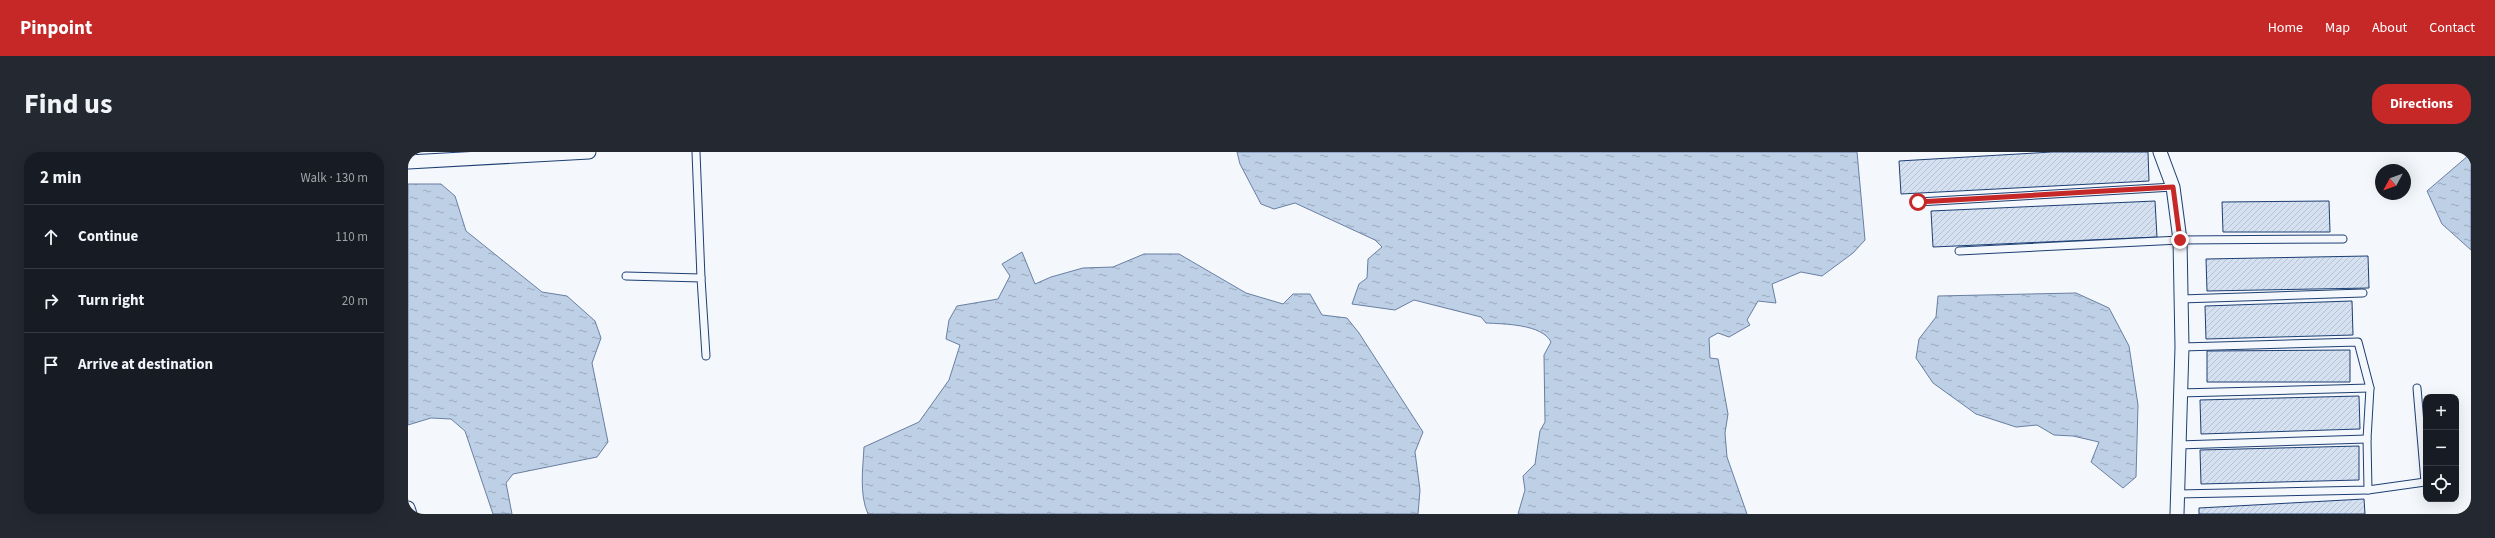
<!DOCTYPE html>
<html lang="en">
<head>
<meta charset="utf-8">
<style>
	body { margin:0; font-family:"Source Sans 3",sans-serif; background:#242831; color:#f1f3f6 }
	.controls { position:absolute; right:12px; bottom:12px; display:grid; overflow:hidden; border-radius:8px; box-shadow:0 4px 16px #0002 }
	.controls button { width:36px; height:36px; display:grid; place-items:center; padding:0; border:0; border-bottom:1px solid #363941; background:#171b24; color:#f1f3f6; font:20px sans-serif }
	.compass { position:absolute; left:1967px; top:12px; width:36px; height:36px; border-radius:50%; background:#171b24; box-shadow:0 4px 16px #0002; rotate:229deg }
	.stop { position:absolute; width:12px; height:12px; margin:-9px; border:3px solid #c62828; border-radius:50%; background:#fff }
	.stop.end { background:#c62828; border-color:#fff; box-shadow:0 1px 4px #0008 }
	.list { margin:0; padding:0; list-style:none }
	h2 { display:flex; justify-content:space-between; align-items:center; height:52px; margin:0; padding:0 16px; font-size:17px }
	h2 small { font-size:13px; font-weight:400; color:#9ea1a6 }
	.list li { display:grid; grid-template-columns:26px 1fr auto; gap:12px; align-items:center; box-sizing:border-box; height:64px; padding:0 16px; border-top:1px solid #363941 }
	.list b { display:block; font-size:15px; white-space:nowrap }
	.list em { font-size:13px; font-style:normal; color:#9ea1a6 }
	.icon { flex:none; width:22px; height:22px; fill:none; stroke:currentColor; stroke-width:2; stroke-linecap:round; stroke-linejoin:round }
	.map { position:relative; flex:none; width:2063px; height:362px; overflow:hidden; border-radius:16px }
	header { display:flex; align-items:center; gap:24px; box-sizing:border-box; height:56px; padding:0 20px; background:#c62828; color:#fff }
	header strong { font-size:19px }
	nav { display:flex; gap:22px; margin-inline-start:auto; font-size:14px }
	.intro { display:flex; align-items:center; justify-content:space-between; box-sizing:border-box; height:96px; padding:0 24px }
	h1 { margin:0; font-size:28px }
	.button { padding:10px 18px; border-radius:16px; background:#c62828; color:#fff; font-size:14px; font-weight:700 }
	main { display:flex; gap:24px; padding:0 24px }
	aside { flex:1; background:#171b24; border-radius:16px; box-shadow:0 4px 16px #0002 }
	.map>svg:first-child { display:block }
	.water { fill:url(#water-ripples); stroke:#687fa3 }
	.building { fill:url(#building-hatch); stroke:#1d3f73 }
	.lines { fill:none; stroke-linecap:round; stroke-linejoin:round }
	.lane-casing { stroke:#1d3f73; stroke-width:9 }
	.street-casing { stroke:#1d3f73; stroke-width:15 }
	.lane { stroke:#f4f7fb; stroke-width:7 }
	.street { stroke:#f4f7fb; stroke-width:13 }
	.route { stroke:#c62828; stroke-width:5 }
</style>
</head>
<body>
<header>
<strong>Pinpoint</strong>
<nav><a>Home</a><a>Map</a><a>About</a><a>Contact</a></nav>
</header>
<div class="intro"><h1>Find us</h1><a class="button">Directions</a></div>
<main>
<aside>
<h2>2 min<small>Walk · 130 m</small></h2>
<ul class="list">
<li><svg class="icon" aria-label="ahead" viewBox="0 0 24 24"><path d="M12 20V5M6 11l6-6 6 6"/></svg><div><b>Continue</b></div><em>110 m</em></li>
<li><svg class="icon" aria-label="right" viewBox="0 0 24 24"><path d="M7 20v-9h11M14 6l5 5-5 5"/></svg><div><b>Turn right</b></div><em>20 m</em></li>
<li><svg class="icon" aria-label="arrive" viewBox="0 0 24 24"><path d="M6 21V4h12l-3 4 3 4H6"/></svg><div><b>Arrive at destination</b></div></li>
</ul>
</aside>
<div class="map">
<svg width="2063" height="362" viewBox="0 0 2063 362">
	<defs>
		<pattern id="water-ripples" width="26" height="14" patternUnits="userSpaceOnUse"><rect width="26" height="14" fill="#bed0e5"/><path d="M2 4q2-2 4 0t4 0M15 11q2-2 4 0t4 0" fill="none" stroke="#9aaabe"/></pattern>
		<pattern id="building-hatch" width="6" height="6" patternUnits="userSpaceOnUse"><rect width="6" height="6" fill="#d5e0f0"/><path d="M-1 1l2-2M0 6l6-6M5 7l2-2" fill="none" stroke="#b6c1d1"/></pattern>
	</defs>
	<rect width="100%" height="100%" fill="#f4f7fb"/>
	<g class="water">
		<path d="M829,0H1449L1457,88L1445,101L1414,124L1393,120L1364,132L1368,151L1350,149L1339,168L1342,173L1321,185L1310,181L1301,186L1302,206L1310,207L1320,262L1317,281L1319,305L1339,362H1110L1117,338L1115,324L1127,312L1132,279L1137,270L1136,203L1143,190C1134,172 1096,172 1078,171L1073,165L1006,148L987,158L944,152L951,132L959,126L960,107L974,95L967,88L887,51L866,57L853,52L832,12Z"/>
		<polygon points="2062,0 2063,0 2063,98 2034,72 2019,39 2061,3"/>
		<polygon points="0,32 33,32 47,44 58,79 134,140 159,144 187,169 193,186 184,211 200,290 189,305 105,322 98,331 104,362 85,362 57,279 43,267 23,266 0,273"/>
		<path d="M614,100L627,132L643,125L675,116L705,115L736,102H771L838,141L875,152L885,142H902L914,163L939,166L951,181L1015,280L1007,300L1012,338L1010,362H460C451,342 455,316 456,295L511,270L541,228L552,193L538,187L541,168L549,154L590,147L602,124L594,112Z"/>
		<polygon points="1668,141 1701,156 1721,194 1730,253 1728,325 1715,336 1683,310 1691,290 1665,284 1646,283 1629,273 1608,275 1568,262 1525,231 1508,206 1511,187 1528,165 1530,144"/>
	</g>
	<g class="building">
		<polygon points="1644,0 1740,0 1741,29 1493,42 1491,9"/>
		<polygon points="1747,49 1749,85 1525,95 1523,59"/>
		<polygon points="1921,49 1922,80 1815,80 1814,50"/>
		<polygon points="1960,104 1961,136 1799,139 1798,107"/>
		<polygon points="1944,149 1945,183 1798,187 1797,154"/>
		<polygon points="1942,198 1942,230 1799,230 1799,199"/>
		<polygon points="1951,244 1952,277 1793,282 1792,248"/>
		<polygon points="1951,294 1951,328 1793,332 1792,298"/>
		<polygon points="1956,347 1957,362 1791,362 1791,356"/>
	</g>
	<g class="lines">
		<defs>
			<g id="lane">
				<polyline points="288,0 293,126"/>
				<polyline points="1510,50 1765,35"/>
				<polyline points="1551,99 1772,88 1935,87"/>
				<polyline points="218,124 293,126 298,204"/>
				<polyline points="1773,147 1955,141"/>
				<polyline points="1774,195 1950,190 1962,236 1959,287 1960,338"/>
				<polyline points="1771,241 1962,236"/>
				<polyline points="1770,293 1959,287"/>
				<polyline points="1769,342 1960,338 2017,330 2009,236"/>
			</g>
			<g id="street">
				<polyline points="1752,0 1765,35 1772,88 1774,195 1769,362"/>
				<polyline points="0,10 181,0"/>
				<polyline points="0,356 2,362"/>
			</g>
		</defs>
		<use href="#lane" class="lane-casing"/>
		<use href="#street" class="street-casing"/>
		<use href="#lane" class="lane"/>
		<use href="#street" class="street"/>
	</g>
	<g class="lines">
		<polyline class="route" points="1510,50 1765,35 1772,88"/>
	</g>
</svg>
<div class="controls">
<button>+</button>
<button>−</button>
<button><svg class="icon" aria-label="locate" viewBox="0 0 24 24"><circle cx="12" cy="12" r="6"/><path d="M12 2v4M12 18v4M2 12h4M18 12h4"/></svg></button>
</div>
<svg class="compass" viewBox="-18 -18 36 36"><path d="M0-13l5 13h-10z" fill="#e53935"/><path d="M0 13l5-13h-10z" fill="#9ea1a6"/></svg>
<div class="stop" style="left:1510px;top:50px"></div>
<div class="stop end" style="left:1772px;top:88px"></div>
</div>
</main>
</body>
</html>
